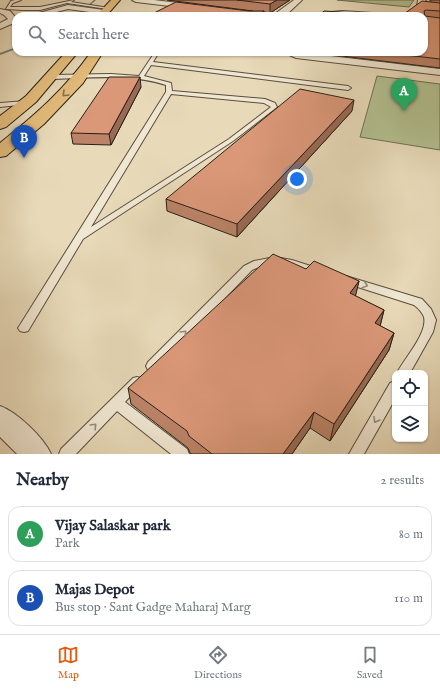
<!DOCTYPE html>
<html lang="en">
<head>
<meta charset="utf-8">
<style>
	body { margin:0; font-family:"IM FELL English",serif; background:#f2f2f3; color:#1f2937 }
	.controls { position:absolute; right:12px; bottom:12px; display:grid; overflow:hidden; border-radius:8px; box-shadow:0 1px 3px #0004 }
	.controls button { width:36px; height:36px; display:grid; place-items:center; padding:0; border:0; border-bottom:1px solid #e0e1e3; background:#fff; color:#1f2937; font:20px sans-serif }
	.you { position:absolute; left:297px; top:179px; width:14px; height:14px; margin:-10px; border:3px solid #fff; border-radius:50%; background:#1a73e8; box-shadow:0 0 0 6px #1a73e833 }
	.badge { display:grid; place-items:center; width:26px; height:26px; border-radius:50%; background:#ea580c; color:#fff; font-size:13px; font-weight:700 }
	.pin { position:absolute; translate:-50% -33px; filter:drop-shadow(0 1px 2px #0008) }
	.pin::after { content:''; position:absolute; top:21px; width:14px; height:12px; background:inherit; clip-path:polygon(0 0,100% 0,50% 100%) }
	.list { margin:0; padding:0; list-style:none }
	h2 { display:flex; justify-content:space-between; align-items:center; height:52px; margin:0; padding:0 16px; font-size:17px }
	h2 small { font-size:13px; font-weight:400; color:#747a83 }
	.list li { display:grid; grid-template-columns:26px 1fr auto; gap:12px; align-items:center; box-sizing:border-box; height:56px; margin:0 8px 8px; padding:0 8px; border:1px solid #e0e1e3; border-radius:12px }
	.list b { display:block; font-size:15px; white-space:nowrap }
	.list p { margin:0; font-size:13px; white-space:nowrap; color:#747a83 }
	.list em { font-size:13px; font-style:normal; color:#747a83 }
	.icon { flex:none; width:22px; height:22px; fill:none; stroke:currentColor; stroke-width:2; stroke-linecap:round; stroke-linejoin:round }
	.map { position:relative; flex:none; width:440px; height:454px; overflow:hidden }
	.search { position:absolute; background:#fff; box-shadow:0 1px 3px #0004; left:12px; right:12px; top:12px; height:44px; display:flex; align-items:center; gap:10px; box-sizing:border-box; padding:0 14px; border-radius:12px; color:#747a83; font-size:15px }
	.sheet { height:180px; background:#fff }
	nav { display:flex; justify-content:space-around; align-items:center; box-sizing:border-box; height:56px; border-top:1px solid #e0e1e3; background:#fff; font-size:11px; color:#747a83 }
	nav a { display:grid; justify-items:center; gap:2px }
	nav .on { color:#ea580c }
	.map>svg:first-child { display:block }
	.green { fill:#b3c091; stroke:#6e7054 }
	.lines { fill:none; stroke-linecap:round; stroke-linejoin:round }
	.stream { fill:#6c7c77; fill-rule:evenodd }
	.service-casing { stroke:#594e3f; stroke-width:2 }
	.minor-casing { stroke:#594e3f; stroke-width:2 }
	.primary-casing { stroke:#292016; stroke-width:2 }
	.service { fill:#f0e7d2; fill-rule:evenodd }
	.minor { fill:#f0e7d2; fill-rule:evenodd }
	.primary { fill:#e4bd7c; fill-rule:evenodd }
	.wall { fill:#bc8368; stroke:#292016 }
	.shaded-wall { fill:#996a55; stroke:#292016 }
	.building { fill:#db9879; stroke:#292016 }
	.oneway { stroke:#866e49 }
	.oneway2 { stroke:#968d7d }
</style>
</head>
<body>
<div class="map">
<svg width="440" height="454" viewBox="0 0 440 454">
	<rect width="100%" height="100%" fill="#e8dab9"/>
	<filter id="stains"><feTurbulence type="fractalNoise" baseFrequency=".005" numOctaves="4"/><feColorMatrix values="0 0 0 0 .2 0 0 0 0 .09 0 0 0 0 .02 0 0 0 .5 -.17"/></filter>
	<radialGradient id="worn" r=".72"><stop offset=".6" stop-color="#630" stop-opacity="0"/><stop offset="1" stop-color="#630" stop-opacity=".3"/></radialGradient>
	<g class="green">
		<polygon points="337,0 414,0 409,7"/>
		<polygon points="377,76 440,84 440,150 360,137"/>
	</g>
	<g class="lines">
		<g class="stream">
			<polygon points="94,0 96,0 78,16 75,16"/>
			<polygon points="16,47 16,49 0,55 0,53"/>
		</g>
		<defs>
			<g id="service">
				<polygon points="15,0 21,0 13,3 10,7 40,7 74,0 71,2 109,8 107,9 67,3 40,10 23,10 6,9 11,1"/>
				<path d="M155,52H159L153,62L348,86L351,88L348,90L151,65L144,76L171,83L172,91L265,99L275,103L277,107L233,141L83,239L28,331L24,332L20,331L18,328L20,325L166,92V85C129,73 89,78 51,79L48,77L51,75L111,74L139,76ZM171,94L264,103L271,107L229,139L91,227Z"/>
				<polygon points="26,101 29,103 28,104 0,107 0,103"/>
				<path d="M275,257L292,260L323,270L324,272L323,274L319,275C294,268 277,258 252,270L156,370L152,371L148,370L146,366L148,362L244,266L254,261Z"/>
				<path d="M346,276L422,299L431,309L436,320L433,332L410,373H397C404,359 428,333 424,317C422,312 418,308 414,305L342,282L341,280L342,278Z"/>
				<polygon points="137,377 141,378 143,382 125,402 187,449 189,454 171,454 117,411 76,454 59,454 61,449 133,378"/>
				<polygon points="395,381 395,399 364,454 349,454 390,383"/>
			</g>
			<g id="minor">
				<polygon points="132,0 154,0 195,5 199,7 195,9 136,2"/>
				<polygon points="294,0 302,0 285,16 272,16"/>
				<polygon points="418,0 426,0 424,2 440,5 440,9 417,6"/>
				<polygon points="68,5 104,10 108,12 104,14 68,9 41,16 28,16"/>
				<polygon points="0,9 10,11 16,18 16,22 0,29 0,23 8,19 4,15 0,13"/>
				<polygon points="236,11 268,14 272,16 239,15 236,15"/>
				<polygon points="342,11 388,14 392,16 306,16 310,14"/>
				<polygon points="283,52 297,52 440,69 440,75 296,58"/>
				<path d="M0,406C17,412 44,438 51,454H17L0,437Z"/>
			</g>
			<g id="primary">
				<polygon points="111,0 120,0 106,16 96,16"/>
				<polygon points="66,52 78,52 36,102 6,127 0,129 0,116 26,96"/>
				<path d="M91,52H103L83,83L44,124L6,156L0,157V143C35,115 65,89 91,52Z"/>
			</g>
		</defs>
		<use href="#service" class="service-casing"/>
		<use href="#minor" class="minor-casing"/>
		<use href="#primary" class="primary-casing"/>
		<use href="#service" class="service"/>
		<use href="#minor" class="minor"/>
		<use href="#primary" class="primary"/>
	</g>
	<g class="wall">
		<polygon points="167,0 290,0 270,13 264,12 263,16 150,16 150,15 253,11"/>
		<polygon points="430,0 440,0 440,68 309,52 424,52 401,16 435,3 430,2"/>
		<polygon points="141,87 111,145 73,144 71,133"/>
		<polygon points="352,111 237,237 167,211 166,199"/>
		<polygon points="306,269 359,281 355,296 384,310 380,326 394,333 389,350 330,441 310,428 292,454 192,454 190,453 188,448 131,404 128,388"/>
	</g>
	<g class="shaded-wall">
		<polygon points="277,0 290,0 270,13 270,4"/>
		<polygon points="264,11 263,16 256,16"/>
		<polygon points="140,77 141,87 111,145 109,134"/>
		<polygon points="354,100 352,111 237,237 237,224"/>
		<polygon points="359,281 355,298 350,293"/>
		<polygon points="384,310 380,326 375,323"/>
		<polygon points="394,333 389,350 330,441 334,424"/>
		<polygon points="314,412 310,428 292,454 283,454"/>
	</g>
	<g class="building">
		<polygon points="237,0 277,0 270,4"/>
		<polygon points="422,1 440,3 440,11 426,10 424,11 425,16 440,18 440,59 380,52 424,52 424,16 319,16 324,11 401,16"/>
		<polygon points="176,2 249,11 264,11 256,16 156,16 150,15"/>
		<polygon points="109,77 140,77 109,134 71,133"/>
		<polygon points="300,89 354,100 237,224 166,199"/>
		<polygon points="273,254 306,269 314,261 359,281 350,293 384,310 375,323 394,333 334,424 314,412 283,454 212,454 189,436 187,431 128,388"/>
	</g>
	<defs><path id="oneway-chevron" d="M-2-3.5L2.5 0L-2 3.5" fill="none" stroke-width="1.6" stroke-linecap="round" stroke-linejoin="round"/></defs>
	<use class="oneway" href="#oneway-chevron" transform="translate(65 94) rotate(135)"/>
	<g class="oneway2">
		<use href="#oneway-chevron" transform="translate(365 285) rotate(17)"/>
		<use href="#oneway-chevron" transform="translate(184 333) rotate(-46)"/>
		<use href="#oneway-chevron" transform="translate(376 420) rotate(120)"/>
		<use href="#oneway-chevron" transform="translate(94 426) rotate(-46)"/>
	</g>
	<rect width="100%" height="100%" filter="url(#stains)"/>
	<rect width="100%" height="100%" fill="url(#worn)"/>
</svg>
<div class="controls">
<button><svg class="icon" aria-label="locate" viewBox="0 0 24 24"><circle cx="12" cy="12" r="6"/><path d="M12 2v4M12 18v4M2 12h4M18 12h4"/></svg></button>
<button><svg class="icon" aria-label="layers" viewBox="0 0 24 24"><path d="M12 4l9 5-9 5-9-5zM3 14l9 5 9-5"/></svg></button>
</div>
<div class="you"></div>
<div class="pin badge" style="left:404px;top:111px;background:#2e9e5b">A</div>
<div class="pin badge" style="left:24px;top:158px;background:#1a4fb4">B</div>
<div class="search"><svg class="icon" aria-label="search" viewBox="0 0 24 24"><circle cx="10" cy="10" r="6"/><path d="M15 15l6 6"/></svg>Search here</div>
</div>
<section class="sheet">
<h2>Nearby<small>2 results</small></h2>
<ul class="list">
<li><span class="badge" style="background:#2e9e5b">A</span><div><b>Vijay Salaskar park</b><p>Park</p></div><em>80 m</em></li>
<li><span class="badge" style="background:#1a4fb4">B</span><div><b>Majas Depot</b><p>Bus stop · Sant Gadge Maharaj Marg</p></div><em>110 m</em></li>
</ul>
</section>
<nav>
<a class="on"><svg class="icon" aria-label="map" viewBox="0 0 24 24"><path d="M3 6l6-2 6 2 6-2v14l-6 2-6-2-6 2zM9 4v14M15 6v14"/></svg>Map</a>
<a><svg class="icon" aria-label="directions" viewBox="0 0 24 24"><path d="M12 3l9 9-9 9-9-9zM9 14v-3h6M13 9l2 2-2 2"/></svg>Directions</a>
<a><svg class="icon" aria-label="saved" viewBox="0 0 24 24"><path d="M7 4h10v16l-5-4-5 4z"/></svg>Saved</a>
</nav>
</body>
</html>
